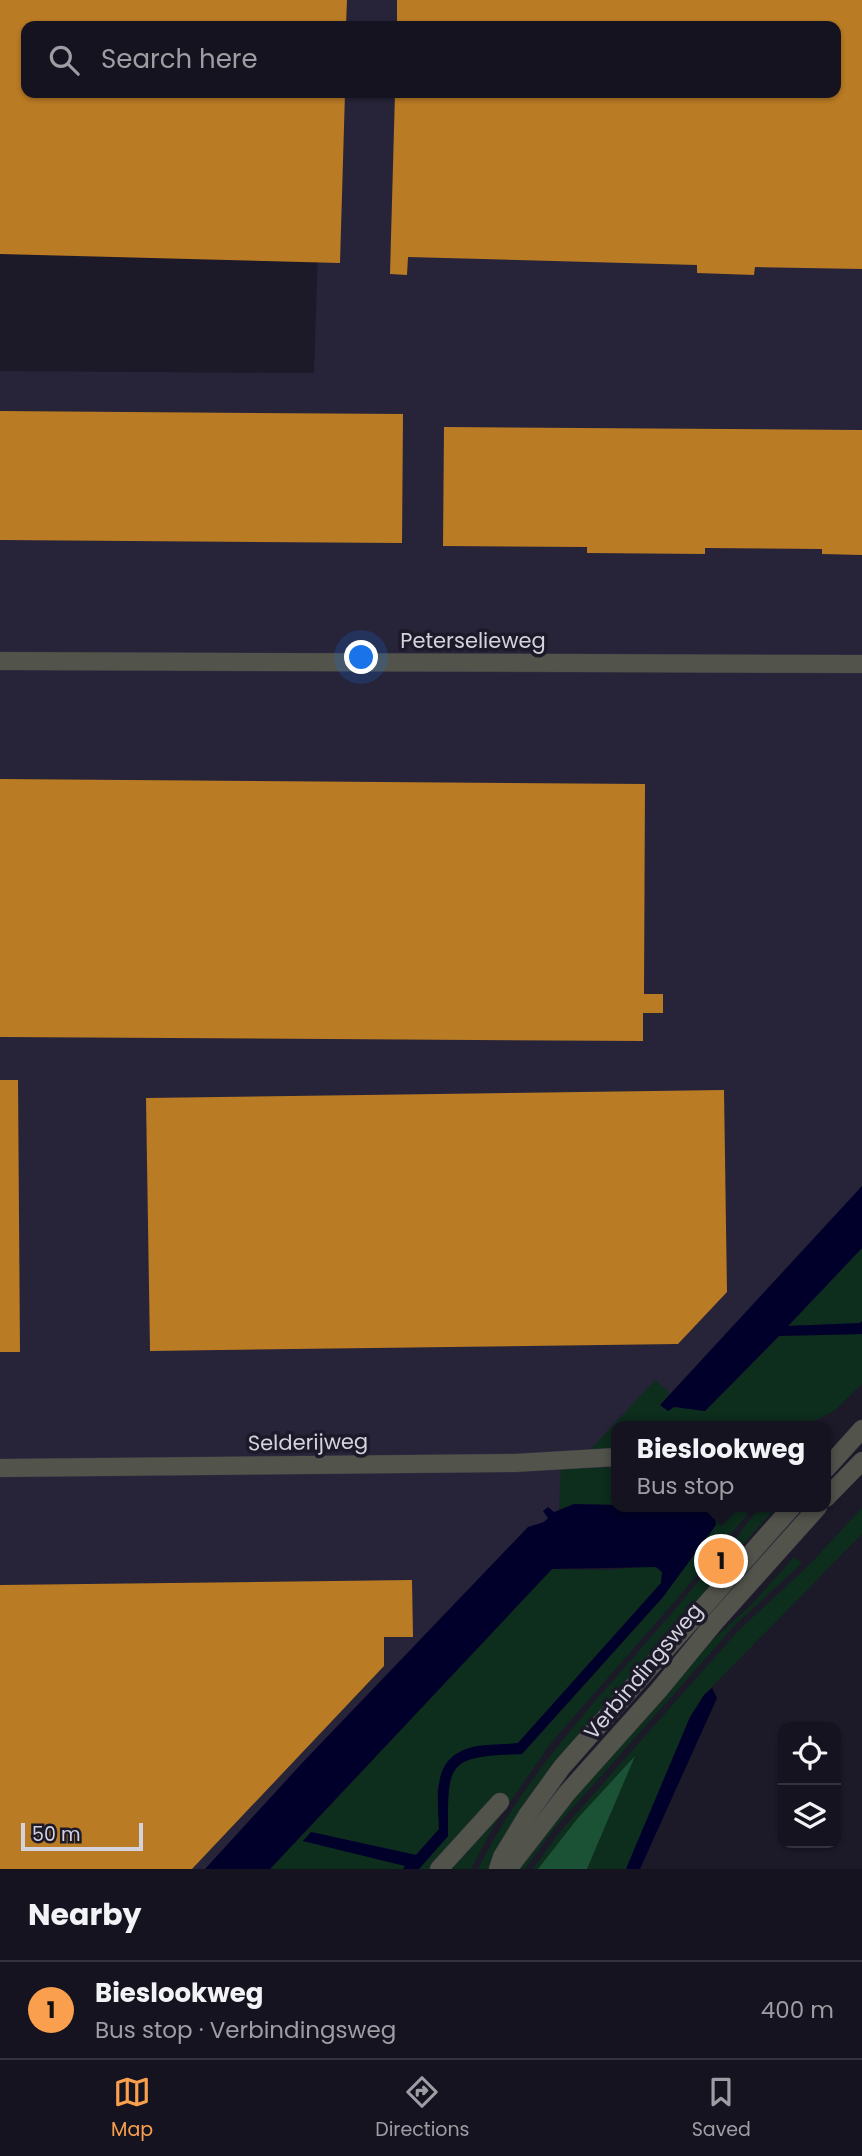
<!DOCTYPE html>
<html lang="en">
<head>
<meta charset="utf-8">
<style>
	body { margin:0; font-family:Poppins,sans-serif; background:#1e1c28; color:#f1f3f6 }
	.controls { position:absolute; right:21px; bottom:21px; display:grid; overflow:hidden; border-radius:14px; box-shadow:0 2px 5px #0004 }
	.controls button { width:63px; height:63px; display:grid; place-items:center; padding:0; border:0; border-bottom:2px solid #34323d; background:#15131f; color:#f1f3f6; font:35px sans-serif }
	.scale { position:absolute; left:21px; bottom:18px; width:122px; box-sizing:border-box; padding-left:7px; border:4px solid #d3d2dd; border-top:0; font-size:19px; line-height:24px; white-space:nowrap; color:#d3d2dd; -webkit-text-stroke:5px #1c1929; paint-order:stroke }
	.you { position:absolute; left:362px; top:658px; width:24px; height:24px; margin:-18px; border:5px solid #fff; border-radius:50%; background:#1a73e8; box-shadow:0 0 0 10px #1a73e833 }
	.badge { display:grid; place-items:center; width:46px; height:46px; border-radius:50%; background:#fa9f4e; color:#111; font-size:23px; font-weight:700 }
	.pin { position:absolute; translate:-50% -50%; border:4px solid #fff; box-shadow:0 2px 7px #0006 }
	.popup { position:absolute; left:611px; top:1421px; width:220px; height:91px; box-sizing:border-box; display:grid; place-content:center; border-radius:14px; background:#15131f; filter:drop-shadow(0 2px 5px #0005); font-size:23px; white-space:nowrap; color:#9d9ea4 }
	.popup b { font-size:26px; color:#f1f3f6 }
	.popup::after { content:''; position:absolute; left:50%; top:100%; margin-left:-14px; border:14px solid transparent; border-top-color:#15131f }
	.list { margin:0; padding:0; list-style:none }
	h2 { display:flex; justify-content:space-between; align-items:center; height:91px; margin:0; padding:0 28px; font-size:30px }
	h2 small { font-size:23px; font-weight:400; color:#9d9ea4 }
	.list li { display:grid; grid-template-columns:46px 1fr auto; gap:21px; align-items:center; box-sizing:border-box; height:98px; padding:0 28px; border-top:2px solid #34323d }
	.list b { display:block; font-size:26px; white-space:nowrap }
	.list p { margin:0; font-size:23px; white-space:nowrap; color:#9d9ea4 }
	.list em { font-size:23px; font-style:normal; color:#9d9ea4 }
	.icon { flex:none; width:38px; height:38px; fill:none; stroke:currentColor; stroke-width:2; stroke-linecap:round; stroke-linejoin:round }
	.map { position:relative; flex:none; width:862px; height:1869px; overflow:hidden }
	.search { position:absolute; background:#15131f; box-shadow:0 2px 5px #0004; left:21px; right:21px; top:21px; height:77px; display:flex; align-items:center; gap:18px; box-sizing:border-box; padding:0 24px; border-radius:14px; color:#9d9ea4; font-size:26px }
	.sheet { height:189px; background:#15131f }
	nav { display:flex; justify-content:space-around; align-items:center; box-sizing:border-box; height:98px; border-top:2px solid #34323d; background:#15131f; font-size:19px; color:#9d9ea4 }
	nav a { display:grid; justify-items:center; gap:4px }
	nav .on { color:#fa9f4e }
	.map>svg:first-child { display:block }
	.built { fill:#272339 }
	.green { fill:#0d2d1d }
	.forest { fill:#1b5236 }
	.water { fill:#00002a }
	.building { fill:#b97b23 }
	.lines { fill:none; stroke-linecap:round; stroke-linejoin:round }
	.minor-casing { stroke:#363342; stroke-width:19 }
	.minor { stroke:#52534b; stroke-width:18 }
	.labels { text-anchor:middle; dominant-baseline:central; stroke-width:7; stroke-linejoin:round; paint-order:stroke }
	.street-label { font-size:21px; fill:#d3d2dd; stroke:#1c1929 }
</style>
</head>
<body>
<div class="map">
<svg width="862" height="1869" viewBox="0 0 862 1869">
	<rect width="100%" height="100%" fill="#1c1929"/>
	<polygon class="built" points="326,0 862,0 862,1223 664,1426 616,1426 616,1476 242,1869 0,1869 0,371 314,373 323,93 836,93 836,26 325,26"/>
	<g class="green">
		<polygon points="862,1248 862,1321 860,1323 788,1326"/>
		<polygon points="862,1334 862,1384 834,1411 812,1422 762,1426 616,1426 616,1450 589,1451 655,1380 669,1392 668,1396 660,1404 667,1411 674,1407 705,1411 779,1336"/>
		<polygon points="616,1467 616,1505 574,1504 559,1510 561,1468"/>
		<path d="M708,1507H750L747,1515L677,1599L550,1744L493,1827L471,1869H419L448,1836C448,1762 445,1756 522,1754L663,1597L712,1510Z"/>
		<path d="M764,1507H776L741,1547L734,1541C743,1531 752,1512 764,1507Z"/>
		<polygon points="862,1508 862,1534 704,1695 690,1717 626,1869 587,1869 633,1759 577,1819 538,1869 533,1869 558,1834 738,1631 809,1565"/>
		<polygon points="794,1557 802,1563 737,1623 554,1829 525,1869 515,1869 529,1848 707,1645 750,1606"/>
		<path d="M713,1563L720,1569L693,1609L491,1869H478C536,1752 633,1665 713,1563Z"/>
		<polygon points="637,1567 656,1567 662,1572 661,1583 518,1743 474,1747 437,1787 439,1829 416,1855 311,1832 303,1841 406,1866 403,1869 270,1869 552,1569 609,1570"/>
	</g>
	<polygon class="forest" points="635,1756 587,1869 538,1869 577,1819"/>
	<g class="water">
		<polygon points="862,1186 862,1248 788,1326 860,1323 862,1321 862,1334 779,1336 705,1411 674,1407 668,1411 660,1405"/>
		<path d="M574,1504L708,1507L715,1516L716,1525L663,1597L522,1754C445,1756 448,1763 448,1836L419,1869H403L405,1866L303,1841L311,1832L416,1855L439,1829C438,1795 431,1757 473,1747C487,1744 504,1745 518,1743L661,1583L662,1572L656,1567L552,1569L270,1869H205L304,1761L528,1527L544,1522L548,1518L543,1511L548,1507L554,1512Z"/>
		<polygon points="712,1688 717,1698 640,1869 626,1869 690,1717 704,1695"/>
	</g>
	<g class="building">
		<polygon points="0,0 347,0 346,26 26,26 26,93 345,93 340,263 0,254"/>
		<polygon points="397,0 862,0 862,269 755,267 754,275 697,273 697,265 408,257 407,275 390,274 395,93 836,93 836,26 397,26"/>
		<polygon points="0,411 403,414 402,543 0,540"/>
		<polygon points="444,427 862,430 862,555 822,554 822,549 705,548 705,554 587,553 587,547 443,546"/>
		<polygon points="0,779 645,784 644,994 663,994 663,1013 643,1013 643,1041 0,1037"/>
		<polygon points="0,1080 18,1080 20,1352 0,1352"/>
		<polygon points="724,1090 727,1292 678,1344 150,1351 146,1098"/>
		<polygon points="412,1580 413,1637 384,1637 384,1666 192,1869 0,1869 0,1585"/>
	</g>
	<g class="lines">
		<defs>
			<g id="minor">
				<polyline points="0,661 862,664"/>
				<polyline points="0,1468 515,1463 616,1457"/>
				<polyline points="826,1469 862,1429"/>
				<polyline points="826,1498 862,1461"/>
				<polyline points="439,1869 500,1802"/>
				<polyline points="498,1869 502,1857 528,1814 562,1767 792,1507"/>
				<polyline points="508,1869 567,1793 659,1690 715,1622 818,1507"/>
			</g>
		</defs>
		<use href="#minor" class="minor-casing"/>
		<use href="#minor" class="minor"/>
	</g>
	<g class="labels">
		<g class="street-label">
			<text x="473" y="640">Peterselieweg</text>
			<text transform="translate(308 1442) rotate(-1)">Selderijweg</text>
			<text transform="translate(643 1671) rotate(-50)">Verbindingsweg</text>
		</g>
	</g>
</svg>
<div class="controls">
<button><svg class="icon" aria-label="locate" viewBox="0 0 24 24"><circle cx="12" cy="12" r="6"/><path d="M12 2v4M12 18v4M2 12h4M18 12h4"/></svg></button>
<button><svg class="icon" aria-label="layers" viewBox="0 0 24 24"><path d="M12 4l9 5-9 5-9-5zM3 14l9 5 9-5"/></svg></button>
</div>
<div class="scale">50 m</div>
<div class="you"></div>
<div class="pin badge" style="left:721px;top:1561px">1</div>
<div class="popup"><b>Bieslookweg</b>Bus stop</div>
<div class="search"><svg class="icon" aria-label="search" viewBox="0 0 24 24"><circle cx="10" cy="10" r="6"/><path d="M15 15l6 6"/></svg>Search here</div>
</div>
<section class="sheet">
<h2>Nearby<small></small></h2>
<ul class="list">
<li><span class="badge">1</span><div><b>Bieslookweg</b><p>Bus stop · Verbindingsweg</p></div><em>400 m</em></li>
</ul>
</section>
<nav>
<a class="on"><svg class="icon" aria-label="map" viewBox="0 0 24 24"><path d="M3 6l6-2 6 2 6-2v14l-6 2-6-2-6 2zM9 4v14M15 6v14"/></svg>Map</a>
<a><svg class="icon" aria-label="directions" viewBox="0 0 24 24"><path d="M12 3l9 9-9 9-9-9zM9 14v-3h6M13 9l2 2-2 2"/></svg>Directions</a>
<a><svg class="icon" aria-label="saved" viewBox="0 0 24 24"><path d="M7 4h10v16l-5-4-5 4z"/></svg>Saved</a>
</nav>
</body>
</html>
